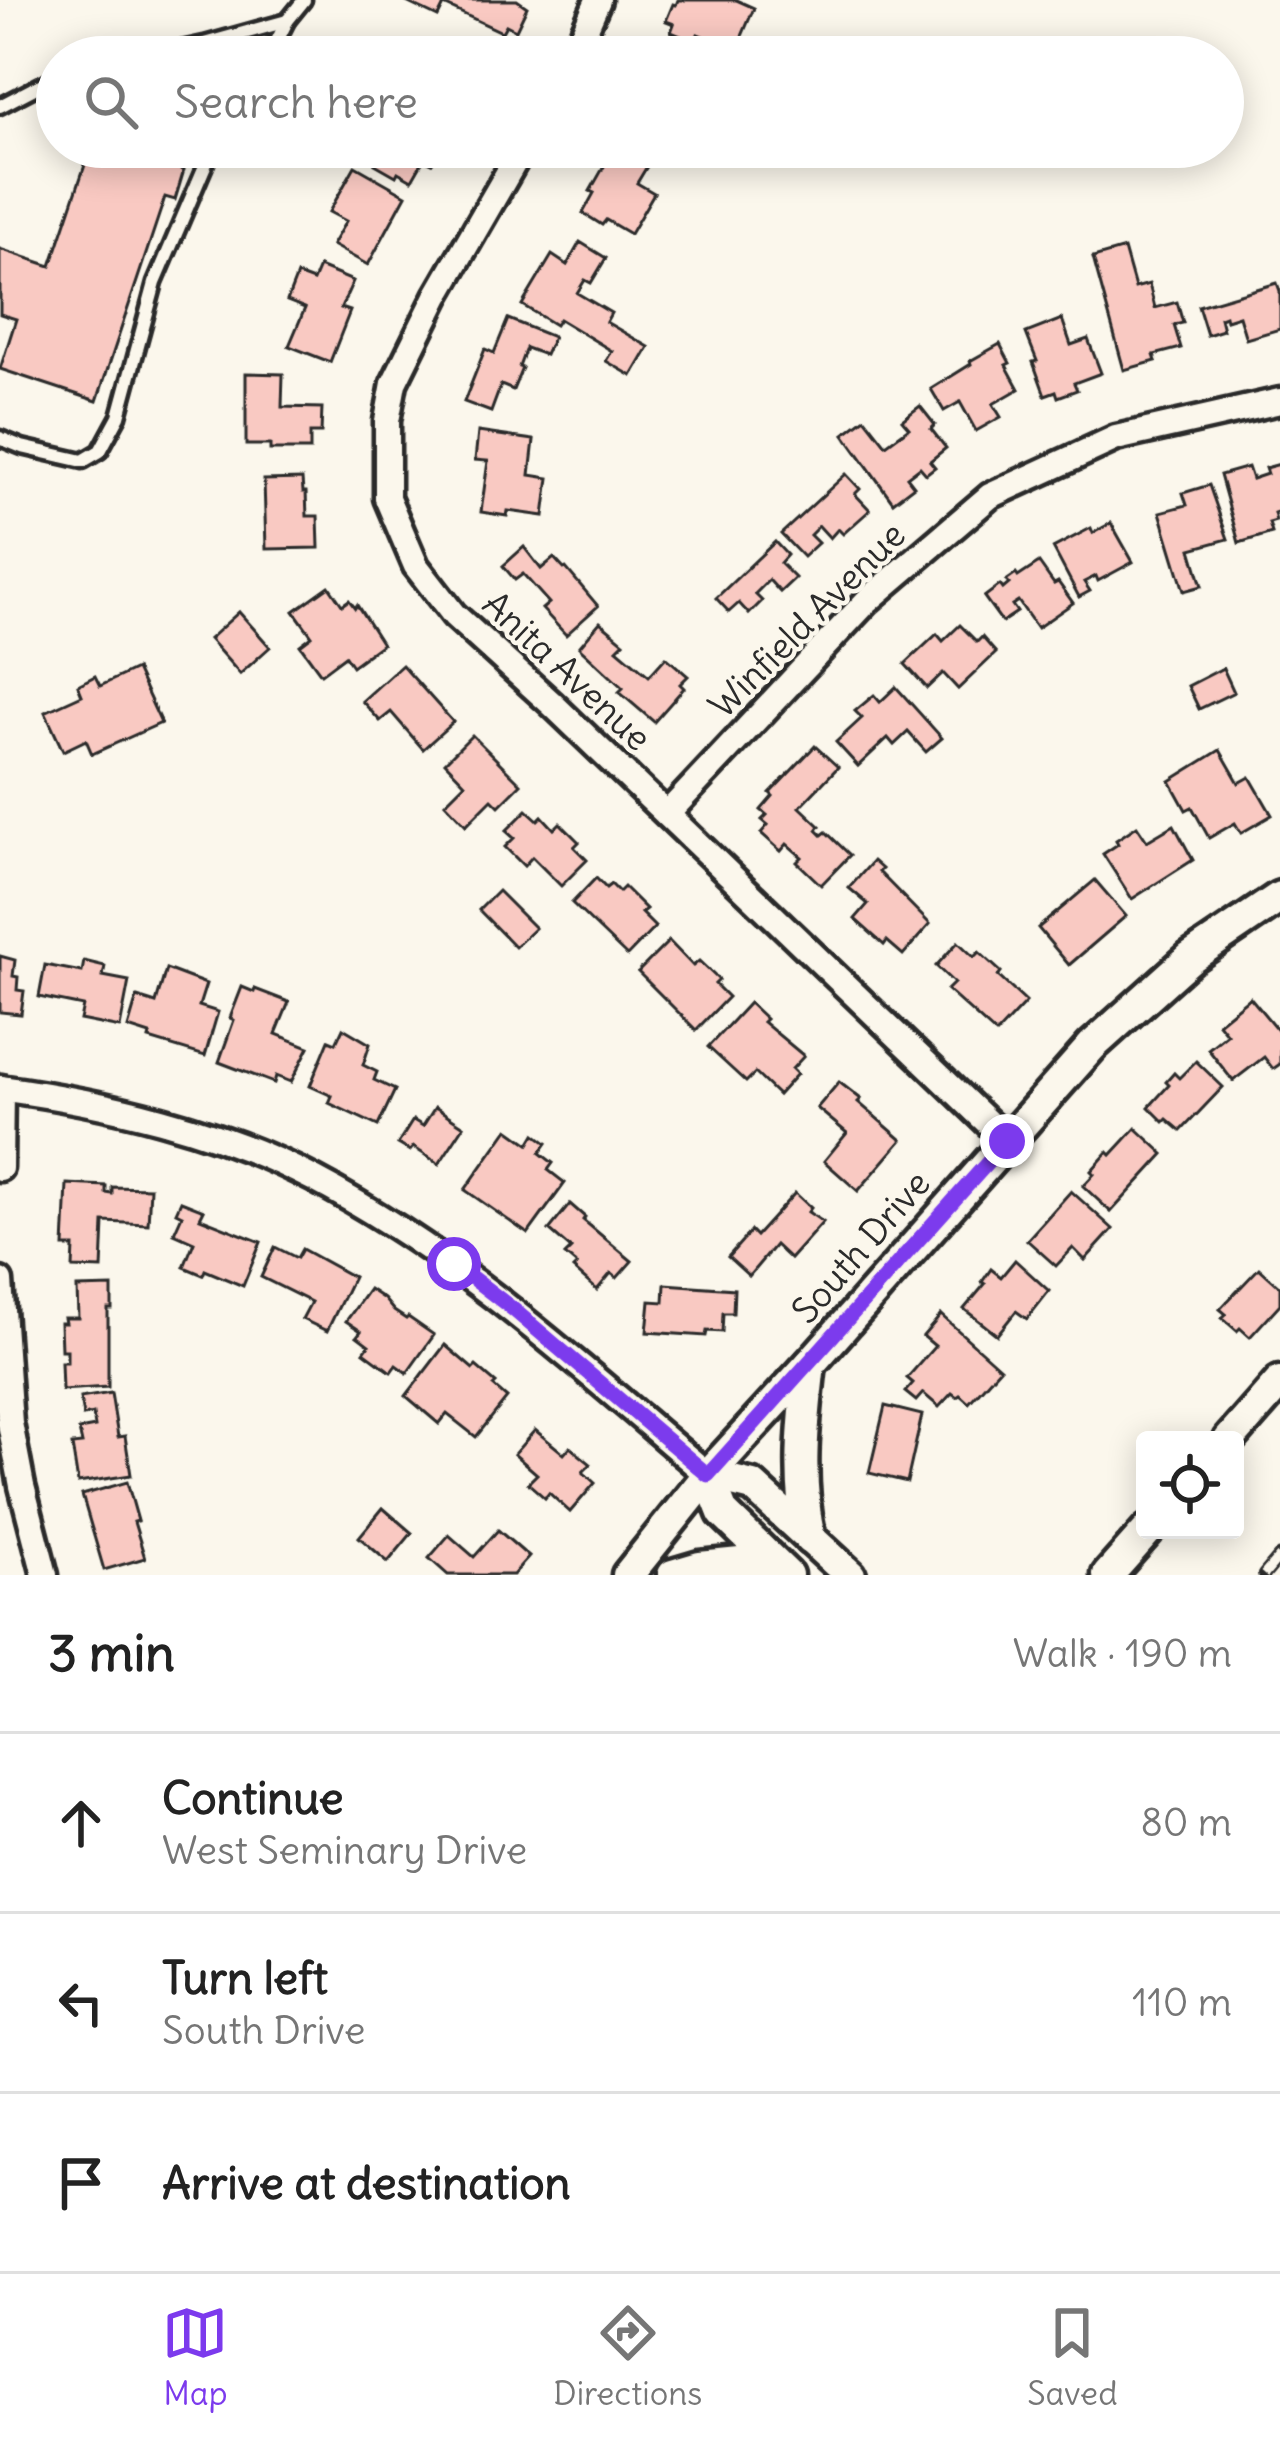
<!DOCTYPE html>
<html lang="en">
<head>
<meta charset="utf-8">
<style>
	body { margin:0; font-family:Delius,sans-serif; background:#f6f6f6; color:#222 }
	.controls { position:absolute; right:36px; bottom:36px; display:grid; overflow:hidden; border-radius:12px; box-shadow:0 6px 30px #0003 }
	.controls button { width:108px; height:108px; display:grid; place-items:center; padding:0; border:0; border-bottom:3px solid #e0e0e0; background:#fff; color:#222; font:60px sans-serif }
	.stop { position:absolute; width:36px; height:36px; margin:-27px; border:9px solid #7c3aed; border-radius:50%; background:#fff }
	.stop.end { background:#7c3aed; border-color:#fff; box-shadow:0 3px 12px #0008 }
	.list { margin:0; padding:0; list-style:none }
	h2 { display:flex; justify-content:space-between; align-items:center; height:156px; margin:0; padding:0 48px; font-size:51px }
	h2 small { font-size:39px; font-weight:400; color:#767676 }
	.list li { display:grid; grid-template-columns:78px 1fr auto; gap:36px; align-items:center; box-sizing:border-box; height:180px; padding:0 48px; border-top:3px solid #e0e0e0 }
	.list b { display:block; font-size:45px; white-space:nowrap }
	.list p { margin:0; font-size:39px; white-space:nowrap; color:#767676 }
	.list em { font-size:39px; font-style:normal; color:#767676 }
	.icon { flex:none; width:66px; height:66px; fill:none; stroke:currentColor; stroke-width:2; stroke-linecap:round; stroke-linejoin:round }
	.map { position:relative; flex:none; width:1280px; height:1575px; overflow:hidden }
	.search { position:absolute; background:#fff; box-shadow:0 6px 30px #0003; left:36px; right:36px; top:36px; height:132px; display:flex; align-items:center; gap:30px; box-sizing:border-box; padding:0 42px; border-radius:66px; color:#767676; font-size:45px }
	.sheet { height:696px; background:#fff }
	nav { display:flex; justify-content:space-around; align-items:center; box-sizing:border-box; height:168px; border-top:3px solid #e0e0e0; background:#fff; font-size:33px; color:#767676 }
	nav a { display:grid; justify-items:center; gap:6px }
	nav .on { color:#7c3aed }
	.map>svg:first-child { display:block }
	.building { fill:#f9c9c2; stroke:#2b2b2b; stroke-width:3 }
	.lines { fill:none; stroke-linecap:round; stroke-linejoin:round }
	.service-casing { stroke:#2b2b2b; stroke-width:21 }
	.minor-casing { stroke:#2b2b2b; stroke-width:33 }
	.tertiary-casing { stroke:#2b2b2b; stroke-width:39 }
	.service { stroke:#fbf7ec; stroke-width:12 }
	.minor { stroke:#fbf7ec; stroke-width:24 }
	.tertiary { stroke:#fbf7ec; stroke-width:30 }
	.rail-casing { stroke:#2b2b2b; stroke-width:14 }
	.rail { stroke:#fbf7ec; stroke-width:9; stroke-dasharray:27; stroke-linecap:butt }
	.route { stroke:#7c3aed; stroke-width:15 }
	.labels { text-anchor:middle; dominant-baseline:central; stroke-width:9; stroke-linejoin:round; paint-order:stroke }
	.street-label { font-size:36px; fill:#2b2b2b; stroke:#fbf7ec }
</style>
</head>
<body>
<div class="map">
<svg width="1280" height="1575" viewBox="0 0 1280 1575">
	<rect width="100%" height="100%" fill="#fbf7ec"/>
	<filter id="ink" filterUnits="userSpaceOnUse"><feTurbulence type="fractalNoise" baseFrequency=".00833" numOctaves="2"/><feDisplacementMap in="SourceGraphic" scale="24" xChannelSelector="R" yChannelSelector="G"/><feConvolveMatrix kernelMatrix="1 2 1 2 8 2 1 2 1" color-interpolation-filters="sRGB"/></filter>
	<g filter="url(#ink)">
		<g class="building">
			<polygon points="402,0 517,0 527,7 516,30 506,25 502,32 444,5 438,17"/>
			<polygon points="678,0 736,0 754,8 736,50 698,34 695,42 671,32 674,24 666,21 673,4 676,5"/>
			<polygon points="91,147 181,147 174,167 184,170 175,200 165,197 97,401 0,369 16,319 0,314 0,249 51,266"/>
			<polygon points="385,147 441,147 432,163 424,159 412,180 398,172 396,176 375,164"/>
			<polygon points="610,147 620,147 649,163 637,183 654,193 630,234 606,220 602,225 583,213 594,193 590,191 606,163 602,161"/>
			<polygon points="355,166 406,195 368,265 332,245 346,221 329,212"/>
			<polygon points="580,242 606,258 591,283 585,280 577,293 611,313 606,322 649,347 632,376 606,361 612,351 559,319 555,325 522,305 552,255 567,265"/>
			<polygon points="1124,249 1135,288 1149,284 1155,308 1177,302 1183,323 1174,325 1181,348 1154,355 1156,361 1124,370 1093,258"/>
			<polygon points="319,267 353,281 341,308 350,311 330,362 289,346 305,308 287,301 297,275 313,281"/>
			<polygon points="1277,283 1280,291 1280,329 1246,339 1239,316 1226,320 1225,316 1220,318 1223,330 1207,335 1198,306"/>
			<polygon points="508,319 553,337 545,355 526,348 519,367 522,368 513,390 501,385 491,412 464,402 485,349 494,353"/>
			<polygon points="1062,319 1071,345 1088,339 1101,373 1074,383 1077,390 1058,397 1056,391 1045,395 1033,362 1037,361 1026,333"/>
			<polygon points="1000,344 1010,363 1006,365 1019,389 993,404 1001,417 976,431 960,402 944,411 931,389 971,364 970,361"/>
			<polygon points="246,373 283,374 282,407 322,408 321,433 310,433 310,450 270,450 270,445 246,445"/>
			<polygon points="920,406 935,425 931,429 946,448 930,461 935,467 926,474 920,467 907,477 914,486 893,502 844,434 865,418 886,445 909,428 902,420"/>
			<polygon points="478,432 534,440 530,475 549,478 544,516 508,511 507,516 481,512 488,461 475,460"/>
			<polygon points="1280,464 1280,511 1274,513 1276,521 1269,523 1272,533 1239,543 1220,475 1248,467 1252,479 1267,474 1265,468"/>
			<polygon points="846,474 860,489 855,494 870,510 843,534 838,529 830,538 819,526 810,535 818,543 803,557 781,534"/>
			<polygon points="302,479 303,492 306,492 307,516 318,516 319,548 266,549 264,480"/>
			<polygon points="1209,485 1228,539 1191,549 1202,586 1184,591 1160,512 1187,505 1183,493"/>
			<polygon points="1111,523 1133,562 1098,581 1096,576 1084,582 1090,591 1079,597 1053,548 1091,528 1093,533"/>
			<polygon points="775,542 787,555 780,563 795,578 780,592 769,580 755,594 762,601 749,614 739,603 729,612 716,598"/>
			<polygon points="524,547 541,569 554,558 564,569 566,568 598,606 566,635 542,609 549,603 523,574 515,580 503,566"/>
			<polygon points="1039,563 1054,584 1058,582 1073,603 1037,628 1018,601 1012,605 1017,612 1002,622 984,597 1000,585 1003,589 1009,584 1006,581 1016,574 1018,577"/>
			<polygon points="329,586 342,605 349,600 355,608 357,605 382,644 352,666 345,656 321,674 300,645 312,636 294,611"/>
			<polygon points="239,612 270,647 240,674 209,639"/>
			<polygon points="600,622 624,642 617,649 649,676 666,657 688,676 680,684 684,688 654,722 619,692 623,688 579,647"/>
			<polygon points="960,625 977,642 982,637 996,653 958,689 943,673 927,688 905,664 937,634 943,641"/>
			<polygon points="402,665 453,722 423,749 391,712 380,721 362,701"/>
			<polygon points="1223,668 1234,692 1199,709 1188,686"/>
			<polygon points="136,669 161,723 92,754 86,740 63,751 45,712 82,695 78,685 95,676 100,686"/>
			<polygon points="896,687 942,738 926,752 908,732 894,745 888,738 858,766 836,742 862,718 855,711 874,695 880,702"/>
			<polygon points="472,735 521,784 499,806 492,799 466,825 445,803 465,783 445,762"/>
			<polygon points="815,746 838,767 800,807 820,826 817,830 822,835 826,832 850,855 821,885 797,862 802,857 787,844 781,851 761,833 768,825 762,820 767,815 761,810 773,796 770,793"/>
			<polygon points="1220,750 1239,783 1250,777 1272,815 1241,833 1235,823 1209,838 1192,807 1186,810 1170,781"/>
			<polygon points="527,810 538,820 542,816 554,829 560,823 579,842 574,847 587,860 561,886 532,857 524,866 505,847 514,838 506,831"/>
			<polygon points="1174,825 1193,860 1132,899 1103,854 1118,844 1116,840 1137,826 1147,841"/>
			<polygon points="873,861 882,869 879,872 930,924 903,955 887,941 884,945 855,919 868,904 849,888"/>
			<polygon points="596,878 606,888 611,884 619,892 624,887 646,909 641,913 655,927 627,956 572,903"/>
			<polygon points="1095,880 1126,916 1069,965 1038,928"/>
			<polygon points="498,891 535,928 515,947 479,910"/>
			<polygon points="669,941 693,966 699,961 719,980 715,984 728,997 696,1030 638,972"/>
			<polygon points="958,942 974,957 979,952 1001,972 998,976 1026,1002 996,1034 947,990 954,983 936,966"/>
			<polygon points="0,956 15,960 13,976 18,977 17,990 24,991 21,1014 0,1012"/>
			<polygon points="84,961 105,966 103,976 129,981 120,1028 80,1020 83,1006 39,997 45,965 82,972"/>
			<polygon points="166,969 206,984 199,1006 218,1012 205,1056 149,1039 150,1035 128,1028 137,997 156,1003"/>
			<polygon points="242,987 254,992 255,989 289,1002 276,1034 309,1047 291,1082 276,1076 274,1083 219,1062 234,1020 230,1018"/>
			<polygon points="1250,997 1280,1033 1280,1064 1273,1069 1264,1057 1233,1081 1208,1049 1227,1034 1218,1023"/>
			<polygon points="749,1003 766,1019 763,1022 804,1056 792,1069 797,1074 778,1095 755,1073 746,1082 708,1047"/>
			<polygon points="343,1028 370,1044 363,1065 377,1072 374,1080 395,1090 378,1126 329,1103 332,1096 310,1086 329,1040 336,1043"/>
			<polygon points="1196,1061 1223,1087 1181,1131 1167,1119 1164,1122 1149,1107 1169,1085 1166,1082 1174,1073 1179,1078"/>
			<polygon points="839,1082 861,1099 858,1102 902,1140 858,1191 824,1161 847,1133 817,1108"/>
			<polygon points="435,1107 464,1126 439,1164 413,1147 410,1151 398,1144 413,1120 423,1126"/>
			<polygon points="1136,1128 1164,1154 1111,1212 1083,1186 1094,1174 1091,1171 1108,1152 1111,1155"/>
			<polygon points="508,1129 529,1144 535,1134 547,1143 540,1153 553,1163 548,1170 565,1183 528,1234 465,1190"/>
			<polygon points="67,1184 106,1186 106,1193 112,1194 112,1187 150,1188 148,1224 104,1222 102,1269 73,1268 74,1247 64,1247"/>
			<polygon points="1071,1191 1113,1229 1085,1260 1073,1248 1056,1266 1027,1240"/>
			<polygon points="795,1193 811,1208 808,1212 823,1222 790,1259 775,1245 749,1276 728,1257 751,1231 756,1236"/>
			<polygon points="181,1201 204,1210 200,1218 261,1242 243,1286 205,1270 203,1275 184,1267 194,1242 174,1233 182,1215 176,1212"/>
			<polygon points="570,1204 585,1217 583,1220 632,1261 617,1278 611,1273 597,1290 573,1269 577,1265 565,1255 571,1249 549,1230"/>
			<polygon points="275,1247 297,1258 302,1249 353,1277 327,1331 302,1319 311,1302 261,1277"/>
			<polygon points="1015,1260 1049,1291 1027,1319 1016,1311 997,1335 964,1309 985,1284 982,1282 991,1269 1001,1277"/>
			<polygon points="1259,1268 1280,1287 1280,1304 1250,1337 1240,1328 1237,1331 1222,1318 1226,1314 1220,1309"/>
			<polygon points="665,1284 734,1289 733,1313 723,1313 722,1332 707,1331 706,1336 647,1332 650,1301 664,1302"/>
			<polygon points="112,1287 112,1309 108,1309 108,1387 62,1390 61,1362 67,1362 67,1350 61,1350 60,1323 65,1323 64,1318 78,1318 77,1288"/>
			<polygon points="369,1289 384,1299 394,1311 406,1319 408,1317 434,1335 407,1373 396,1365 391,1372 364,1352 369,1345 357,1336 361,1331 346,1321"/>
			<polygon points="941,1315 1000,1368 969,1403 960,1395 957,1397 952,1393 939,1407 923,1393 916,1401 905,1392 913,1383 907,1378 935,1346 923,1336"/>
			<polygon points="445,1345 473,1369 476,1366 496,1383 493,1386 507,1398 476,1437 447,1414 439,1424 406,1396"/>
			<polygon points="111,1393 118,1437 125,1436 131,1475 78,1483 72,1445 82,1444 79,1430 95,1427 93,1414 83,1416 80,1398"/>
			<polygon points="885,1406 922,1415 907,1482 869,1473"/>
			<polygon points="535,1430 564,1454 570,1447 591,1464 583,1472 595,1483 570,1512 549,1493 545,1498 528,1483 537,1474 514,1454"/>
			<polygon points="127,1482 138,1521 134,1522 145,1558 104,1570 82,1495"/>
			<polygon points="383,1508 412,1533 388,1562 359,1537"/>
			<polygon points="498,1530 529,1557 513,1575 448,1575 429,1558 449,1535 474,1557"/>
		</g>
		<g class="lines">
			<defs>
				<g id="service">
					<polyline points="145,57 204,44 287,21"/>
					<polyline points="269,57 287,21 304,0"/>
					<polyline points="0,106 46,82 57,79"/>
					<polyline points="0,438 22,447 83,461 100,451 119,416 155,283 213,147"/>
				</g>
				<g id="minor">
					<polyline points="573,57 598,0"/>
					<polyline points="523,147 437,296 394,383 387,421 387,498 416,566 454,615 551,703 1007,1141"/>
					<polyline points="667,814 867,601 990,496 1116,438 1280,401"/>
					<path d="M0,1088C108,1103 217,1128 314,1179C462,1257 582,1368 708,1475"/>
					<polyline points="0,1168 1,1088"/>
					<polyline points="0,1281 10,1423 22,1486 45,1575"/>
				</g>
				<g id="tertiary">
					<path d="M810,1364C803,1423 797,1480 810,1539"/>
					<polyline points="1229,1440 1280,1382"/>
					<polyline points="708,1475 753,1486 850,1575"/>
					<polyline points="708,1475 723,1513 787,1575"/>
					<polyline points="628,1575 708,1475 810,1364 1092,1046 1190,958 1280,897"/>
					<polyline points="673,1575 700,1567 770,1560"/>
					<polyline points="1108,1575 1148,1530"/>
				</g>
			</defs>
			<use href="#service" class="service-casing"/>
			<use href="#minor" class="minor-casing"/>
			<use href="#tertiary" class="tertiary-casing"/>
			<use href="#service" class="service"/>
			<use href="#minor" class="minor"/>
			<use href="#tertiary" class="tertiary"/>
			<defs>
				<polyline id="rail" points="1264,1575 1280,1556"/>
			</defs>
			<use href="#rail" class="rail-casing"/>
			<use href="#rail" class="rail"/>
		</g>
	</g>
	<g class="lines" filter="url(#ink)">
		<polyline class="route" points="454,1264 514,1310 708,1475 1007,1141"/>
	</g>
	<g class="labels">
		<g class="street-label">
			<text transform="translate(807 620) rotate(-45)">Winfield Avenue</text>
			<text transform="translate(567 671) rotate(43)">Anita Avenue</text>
			<text transform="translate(861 1247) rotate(-49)">South Drive</text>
		</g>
	</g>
</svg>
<div class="controls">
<button><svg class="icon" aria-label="locate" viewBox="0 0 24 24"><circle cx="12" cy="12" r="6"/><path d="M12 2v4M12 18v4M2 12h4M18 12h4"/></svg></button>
</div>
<div class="stop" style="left:454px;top:1264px"></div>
<div class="stop end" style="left:1007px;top:1141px"></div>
<div class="search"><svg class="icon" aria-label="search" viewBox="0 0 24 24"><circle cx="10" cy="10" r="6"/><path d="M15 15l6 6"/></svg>Search here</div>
</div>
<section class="sheet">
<h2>3 min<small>Walk · 190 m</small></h2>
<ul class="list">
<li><svg class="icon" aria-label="ahead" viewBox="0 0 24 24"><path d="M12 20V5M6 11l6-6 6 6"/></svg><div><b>Continue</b><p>West Seminary Drive</p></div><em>80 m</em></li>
<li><svg class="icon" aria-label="left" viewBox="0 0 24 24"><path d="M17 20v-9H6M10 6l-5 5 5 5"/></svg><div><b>Turn left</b><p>South Drive</p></div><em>110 m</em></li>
<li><svg class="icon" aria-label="arrive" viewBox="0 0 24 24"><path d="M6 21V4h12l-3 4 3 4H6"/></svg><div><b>Arrive at destination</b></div></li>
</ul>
</section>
<nav>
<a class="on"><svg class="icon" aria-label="map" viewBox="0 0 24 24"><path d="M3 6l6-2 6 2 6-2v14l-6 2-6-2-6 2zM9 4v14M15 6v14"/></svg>Map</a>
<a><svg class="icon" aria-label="directions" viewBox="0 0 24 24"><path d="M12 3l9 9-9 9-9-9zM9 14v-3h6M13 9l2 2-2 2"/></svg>Directions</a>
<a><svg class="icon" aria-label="saved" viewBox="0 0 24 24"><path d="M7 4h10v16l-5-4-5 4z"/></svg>Saved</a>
</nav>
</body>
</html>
